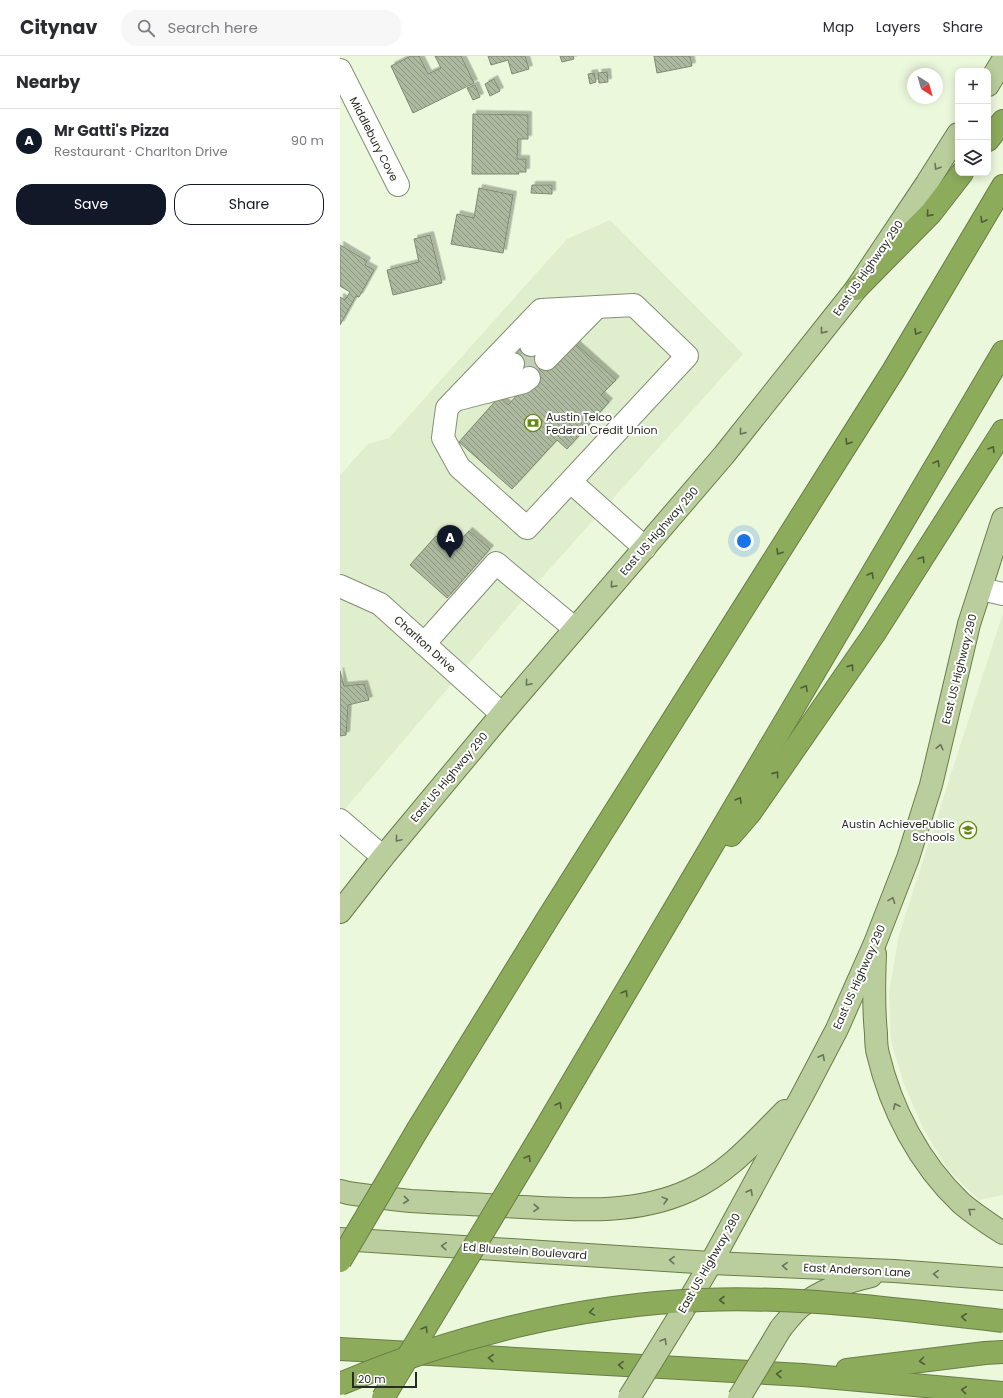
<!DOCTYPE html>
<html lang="en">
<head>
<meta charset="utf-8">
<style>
	body { margin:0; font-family:Poppins,sans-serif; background:#f7f7f7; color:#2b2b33 }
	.controls { position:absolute; right:12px; top:12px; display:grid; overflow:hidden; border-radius:8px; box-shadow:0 2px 10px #0003 }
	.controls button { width:36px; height:36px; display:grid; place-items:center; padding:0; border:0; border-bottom:1px solid #e1e1e2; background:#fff; color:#2b2b33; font:20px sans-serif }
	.compass { position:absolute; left:567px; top:12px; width:36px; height:36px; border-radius:50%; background:#fff; box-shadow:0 2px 10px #0003; rotate:143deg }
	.scale { position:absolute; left:12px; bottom:10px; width:65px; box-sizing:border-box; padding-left:4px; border:2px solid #272b21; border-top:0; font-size:11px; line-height:14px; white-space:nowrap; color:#272b21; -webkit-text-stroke:3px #fff; paint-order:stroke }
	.you { position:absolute; left:404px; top:485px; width:14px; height:14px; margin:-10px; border:3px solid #fff; border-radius:50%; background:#1a73e8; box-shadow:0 0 0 6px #1a73e833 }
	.badge { display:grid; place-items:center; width:26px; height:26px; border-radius:50%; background:#111827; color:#fff; font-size:13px; font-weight:700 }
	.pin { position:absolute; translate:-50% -33px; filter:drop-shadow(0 1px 2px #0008) }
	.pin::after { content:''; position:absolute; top:21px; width:14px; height:12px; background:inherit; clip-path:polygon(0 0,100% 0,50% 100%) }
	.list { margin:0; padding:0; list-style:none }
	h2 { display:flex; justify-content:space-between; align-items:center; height:52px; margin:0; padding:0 16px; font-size:17px }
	h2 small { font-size:13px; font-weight:400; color:#7c7c81 }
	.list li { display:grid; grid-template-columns:26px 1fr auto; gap:12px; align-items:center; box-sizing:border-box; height:64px; padding:0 16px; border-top:1px solid #e1e1e2 }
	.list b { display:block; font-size:15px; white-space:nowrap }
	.list p { margin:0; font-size:13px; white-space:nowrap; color:#7c7c81 }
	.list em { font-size:13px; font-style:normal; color:#7c7c81 }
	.actions { display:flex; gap:8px; padding:12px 16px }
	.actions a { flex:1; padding:9px 0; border:1px solid #111827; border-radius:16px; text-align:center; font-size:14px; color:#111827 }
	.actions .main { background:#111827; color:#fff }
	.icon { flex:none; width:22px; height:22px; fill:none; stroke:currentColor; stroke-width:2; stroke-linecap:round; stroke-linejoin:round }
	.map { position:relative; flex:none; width:663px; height:1342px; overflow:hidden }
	header { display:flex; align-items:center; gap:24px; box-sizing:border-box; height:56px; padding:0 20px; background:#fff; border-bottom:1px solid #e1e1e2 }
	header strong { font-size:19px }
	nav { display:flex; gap:22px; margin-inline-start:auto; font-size:14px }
	.search { width:280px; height:36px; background:#f7f7f7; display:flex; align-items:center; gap:10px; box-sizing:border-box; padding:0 14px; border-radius:16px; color:#7c7c81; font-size:15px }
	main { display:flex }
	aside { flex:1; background:#fff }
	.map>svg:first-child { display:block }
	.built { fill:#dfeecc }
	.building { fill:url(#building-back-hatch); stroke:#7f8a71; filter:url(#shadow) }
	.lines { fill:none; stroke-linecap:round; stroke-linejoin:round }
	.minor-tunnel { stroke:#c5cfb7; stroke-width:22; stroke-dasharray:22 11; stroke-linecap:butt }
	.minor-casing { stroke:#848e75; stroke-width:24 }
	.major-casing { stroke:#697e47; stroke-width:24 }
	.highway-casing { stroke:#697e47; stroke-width:24 }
	.minor { stroke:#fff; stroke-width:22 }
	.major { stroke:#bacd9d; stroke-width:22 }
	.highway { stroke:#8cab5b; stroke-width:22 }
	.major-bridge-casing { stroke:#697e47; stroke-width:24; stroke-linecap:butt }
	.highway-bridge-casing { stroke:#697e47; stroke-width:24; stroke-linecap:butt }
	.major-bridge { stroke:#bacd9d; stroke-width:22 }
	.highway-bridge { stroke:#8cab5b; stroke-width:22 }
	.oneway { stroke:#697459 }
	.oneway2 { stroke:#4f5e38 }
	.labels { text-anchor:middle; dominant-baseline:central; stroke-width:4; stroke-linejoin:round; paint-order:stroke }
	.street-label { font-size:11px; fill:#272b21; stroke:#fff }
	.poi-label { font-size:11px; fill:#272b21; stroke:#fff; text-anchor:start }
</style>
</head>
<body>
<header>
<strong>Citynav</strong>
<div class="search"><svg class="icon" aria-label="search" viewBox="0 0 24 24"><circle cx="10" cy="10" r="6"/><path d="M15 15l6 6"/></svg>Search here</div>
<nav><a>Map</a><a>Layers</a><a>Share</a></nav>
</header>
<main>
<aside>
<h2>Nearby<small></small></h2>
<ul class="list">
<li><span class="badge">A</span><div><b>Mr Gatti's Pizza</b><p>Restaurant · Charlton Drive</p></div><em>90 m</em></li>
</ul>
<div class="actions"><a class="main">Save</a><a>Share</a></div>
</aside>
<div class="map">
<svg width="663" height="1342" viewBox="0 0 663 1342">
	<defs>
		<pattern id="building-back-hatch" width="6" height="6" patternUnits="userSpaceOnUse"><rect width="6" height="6" fill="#adb99e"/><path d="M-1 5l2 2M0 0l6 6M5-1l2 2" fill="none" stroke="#8d9780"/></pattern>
		<filter id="shadow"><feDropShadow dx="3.5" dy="-3.5" stdDeviation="0" flood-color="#0004"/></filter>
	</defs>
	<rect width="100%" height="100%" fill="#ecf8dc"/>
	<g class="built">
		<polygon points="270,164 403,298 205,518 0,759 0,419 28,388 49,382 227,183"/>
		<polygon points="663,557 663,1139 639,1144 608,1114 583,1072 564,1028 551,985 549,937 559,879"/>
	</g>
	<g class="building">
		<polygon points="71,0 79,0 88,18 101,12 95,0 121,0 134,27 73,57 51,10"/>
		<polygon points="148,0 185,0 189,13 172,18 168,4 151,9"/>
		<polygon points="220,0 233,0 234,3 222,6"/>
		<polygon points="314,0 350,0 352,10 317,17"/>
		<polygon points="267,16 268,26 259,27 258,17"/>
		<polygon points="254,17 256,26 250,28 248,18"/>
		<polygon points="154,23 160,35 150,40 145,28"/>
		<polygon points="135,29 140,41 133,44 127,32"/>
		<polygon points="133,58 188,59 188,83 178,83 177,103 186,103 186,116 178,116 179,118 132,118"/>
		<polygon points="192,129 212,129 212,138 191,137"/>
		<polygon points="139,132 173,139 163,197 111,188 117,158 134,162"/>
		<polygon points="90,179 102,227 53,239 47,214 79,206 74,183"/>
		<polygon points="0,189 27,205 25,209 34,214 19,241 16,240 0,269 0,241 5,244 10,236 0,230"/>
		<polygon points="182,281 229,282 276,324 261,339 269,346 227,393 217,384 172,433 119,386 159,341 168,349 191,324 165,300"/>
		<polygon points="129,475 150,493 107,542 70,509 96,480 111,494"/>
		<polygon points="0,615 4,630 24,628 29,644 8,649 6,679 0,680"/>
	</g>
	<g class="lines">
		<polyline class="minor-tunnel" points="181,315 199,296"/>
		<defs>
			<g id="minor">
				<polyline points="0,14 58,129"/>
				<polygon points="294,249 347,300 187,472 119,411 103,382 107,352 201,254"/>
				<polyline points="191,289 225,253"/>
				<polyline points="206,303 257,251"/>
				<polyline points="146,336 173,308"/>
				<polyline points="115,344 184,326 189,322"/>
				<polyline points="231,426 305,492"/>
				<polyline points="0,530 40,548 162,658"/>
				<polyline points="641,533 663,538"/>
				<polyline points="84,588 156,507 234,572"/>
				<polyline points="0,764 43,801"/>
			</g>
			<g id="major">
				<polyline points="648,29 663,4"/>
				<polyline points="0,856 43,801 162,658 384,399 516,233 587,127 618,78"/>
				<path d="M535,898C534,924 533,950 536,977C536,983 536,991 538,998C551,1053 579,1107 621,1147C634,1158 649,1168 663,1177"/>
				<path d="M0,1135L8,1137C29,1140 50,1143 71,1145C102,1147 134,1148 165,1150C227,1153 292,1161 350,1134C388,1117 416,1084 445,1055"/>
				<polyline points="0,1183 371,1207 554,1215 663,1223"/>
				<polyline points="342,1256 371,1207 464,1036 497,973 535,887 568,802 591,729 629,568 663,463"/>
				<path d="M441,1272C447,1265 453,1257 460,1251C480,1234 506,1226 531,1220"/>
			</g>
			<g id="highway">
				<polyline points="648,84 663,65"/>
				<polyline points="516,233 591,157 622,117"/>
				<polyline points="391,779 410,757 534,578 663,375"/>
				<polyline points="78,1073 208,862 553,315 663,130"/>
				<polyline points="199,1083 663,296"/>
				<polyline points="0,1293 463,1319 663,1337"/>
				<polyline points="507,1314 645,1297 663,1296"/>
			</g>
		</defs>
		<use href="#minor" class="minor-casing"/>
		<use href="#major" class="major-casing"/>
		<use href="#highway" class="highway-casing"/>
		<use href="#minor" class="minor"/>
		<use href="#major" class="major"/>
		<use href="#highway" class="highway"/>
		<defs>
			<g id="major-bridge">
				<polyline points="289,1342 342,1256"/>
				<polyline points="399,1342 441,1272"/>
			</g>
			<g id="highway-bridge">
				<polyline points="0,1205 78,1073"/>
				<path d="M0,1328C113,1280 239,1249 362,1244C463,1240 563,1254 663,1265"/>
				<polyline points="43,1342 199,1083"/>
			</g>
		</defs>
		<use href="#major-bridge" class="major-bridge-casing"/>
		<use href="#highway-bridge" class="highway-bridge-casing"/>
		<use href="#major-bridge" class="major-bridge"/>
		<use href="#highway-bridge" class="highway-bridge"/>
	</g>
	<defs><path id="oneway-chevron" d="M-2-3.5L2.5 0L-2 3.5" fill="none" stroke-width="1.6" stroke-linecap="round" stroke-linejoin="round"/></defs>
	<g class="oneway">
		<use href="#oneway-chevron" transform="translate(597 111) rotate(122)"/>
		<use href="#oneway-chevron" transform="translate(483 275) rotate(129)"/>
		<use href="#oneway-chevron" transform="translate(402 376) rotate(129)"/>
		<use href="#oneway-chevron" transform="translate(273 529) rotate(131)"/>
		<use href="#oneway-chevron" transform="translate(188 627) rotate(130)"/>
		<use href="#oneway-chevron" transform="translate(600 691) rotate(-77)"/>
		<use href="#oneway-chevron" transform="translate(58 783) rotate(130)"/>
		<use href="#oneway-chevron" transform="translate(552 844) rotate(-69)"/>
		<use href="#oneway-chevron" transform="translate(482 1001) rotate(-63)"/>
		<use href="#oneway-chevron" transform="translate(556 1050) rotate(-114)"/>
		<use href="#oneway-chevron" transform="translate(410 1136) rotate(-61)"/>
		<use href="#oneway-chevron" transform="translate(66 1144) rotate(6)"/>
		<use href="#oneway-chevron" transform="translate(325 1144) rotate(-15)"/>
		<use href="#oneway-chevron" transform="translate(196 1152) rotate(3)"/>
		<use href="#oneway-chevron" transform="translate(631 1155) rotate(-142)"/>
		<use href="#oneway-chevron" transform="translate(104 1190) rotate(-176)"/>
		<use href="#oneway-chevron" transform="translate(332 1204) rotate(-176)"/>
		<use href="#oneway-chevron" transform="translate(445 1210) rotate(-177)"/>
		<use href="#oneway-chevron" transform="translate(596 1218) rotate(-176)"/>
		<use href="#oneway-chevron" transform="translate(324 1285) rotate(-59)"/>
	</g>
	<g class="oneway2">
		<use href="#oneway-chevron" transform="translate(589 158) rotate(132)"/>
		<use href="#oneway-chevron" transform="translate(643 164) rotate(121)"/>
		<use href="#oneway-chevron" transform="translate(577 276) rotate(121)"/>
		<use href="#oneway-chevron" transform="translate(508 386) rotate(122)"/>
		<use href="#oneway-chevron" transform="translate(652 393) rotate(-59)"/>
		<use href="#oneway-chevron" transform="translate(597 407) rotate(-60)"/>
		<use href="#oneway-chevron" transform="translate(439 496) rotate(122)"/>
		<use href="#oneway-chevron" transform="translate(582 503) rotate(-57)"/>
		<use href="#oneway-chevron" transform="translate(531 519) rotate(-60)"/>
		<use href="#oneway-chevron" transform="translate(511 611) rotate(-55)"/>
		<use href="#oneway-chevron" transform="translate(465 632) rotate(-60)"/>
		<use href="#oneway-chevron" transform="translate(436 718) rotate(-55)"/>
		<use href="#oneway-chevron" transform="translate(399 744) rotate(-60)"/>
		<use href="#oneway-chevron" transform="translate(285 937) rotate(-59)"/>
		<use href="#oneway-chevron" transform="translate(219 1049) rotate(-59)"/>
		<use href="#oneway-chevron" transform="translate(188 1102) rotate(-59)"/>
		<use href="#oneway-chevron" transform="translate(382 1244) rotate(-180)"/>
		<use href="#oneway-chevron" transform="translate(252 1256) rotate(171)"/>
		<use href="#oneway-chevron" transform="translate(624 1261) rotate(-174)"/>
		<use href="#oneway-chevron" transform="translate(85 1273) rotate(-59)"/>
		<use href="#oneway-chevron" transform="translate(151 1302) rotate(-177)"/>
		<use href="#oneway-chevron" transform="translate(582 1305) rotate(173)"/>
		<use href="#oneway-chevron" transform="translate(281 1309) rotate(-177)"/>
		<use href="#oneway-chevron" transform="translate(439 1318) rotate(-177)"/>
		<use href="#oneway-chevron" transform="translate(624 1334) rotate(-175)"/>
	</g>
	<defs>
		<symbol id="bank-ring" viewBox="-11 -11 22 22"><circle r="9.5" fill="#fff" stroke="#668a10" stroke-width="1.5"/><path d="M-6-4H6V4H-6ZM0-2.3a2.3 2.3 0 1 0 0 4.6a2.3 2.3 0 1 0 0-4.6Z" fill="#668a10"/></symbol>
		<symbol id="school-ring" viewBox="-11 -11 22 22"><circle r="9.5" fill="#fff" stroke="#668a10" stroke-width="1.5"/><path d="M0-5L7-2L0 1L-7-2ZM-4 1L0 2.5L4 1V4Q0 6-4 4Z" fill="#668a10"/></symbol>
	</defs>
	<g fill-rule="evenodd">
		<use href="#bank-ring" x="183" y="357" width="20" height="20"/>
		<use href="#school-ring" x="618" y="764" width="20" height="20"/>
	</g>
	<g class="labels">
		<g class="street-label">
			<text transform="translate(34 83) rotate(63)">Middlebury Cove</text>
			<text transform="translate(528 212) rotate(-55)">East US Highway 290</text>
			<text transform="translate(319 475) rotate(-49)">East US Highway 290</text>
			<text transform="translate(85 588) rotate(42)">Charlton Drive</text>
			<text transform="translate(619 613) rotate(-76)">East US Highway 290</text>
			<text transform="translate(109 721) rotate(-50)">East US Highway 290</text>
			<text transform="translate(519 921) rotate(-66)">East US Highway 290</text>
			<text transform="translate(185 1195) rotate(4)">Ed Bluestein Boulevard</text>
			<text transform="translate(369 1207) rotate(-60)">East US Highway 290</text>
			<text transform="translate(517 1214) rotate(3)">East Anderson Lane</text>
		</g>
		<g class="poi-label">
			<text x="206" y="361">Austin Telco<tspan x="206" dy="13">Federal Credit Union</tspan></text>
			<text x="615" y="768" text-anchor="end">Austin AchievePublic<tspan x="615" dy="13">Schools</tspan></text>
		</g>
	</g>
</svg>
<div class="controls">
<button>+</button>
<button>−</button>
<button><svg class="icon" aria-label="layers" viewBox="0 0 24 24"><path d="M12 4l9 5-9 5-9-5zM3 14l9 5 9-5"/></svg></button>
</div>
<svg class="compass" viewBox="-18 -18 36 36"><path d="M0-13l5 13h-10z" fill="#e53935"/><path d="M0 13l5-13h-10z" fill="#7c7c81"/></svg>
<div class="scale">20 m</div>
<div class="you"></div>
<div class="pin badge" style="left:110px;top:502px">A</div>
</div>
</main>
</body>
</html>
